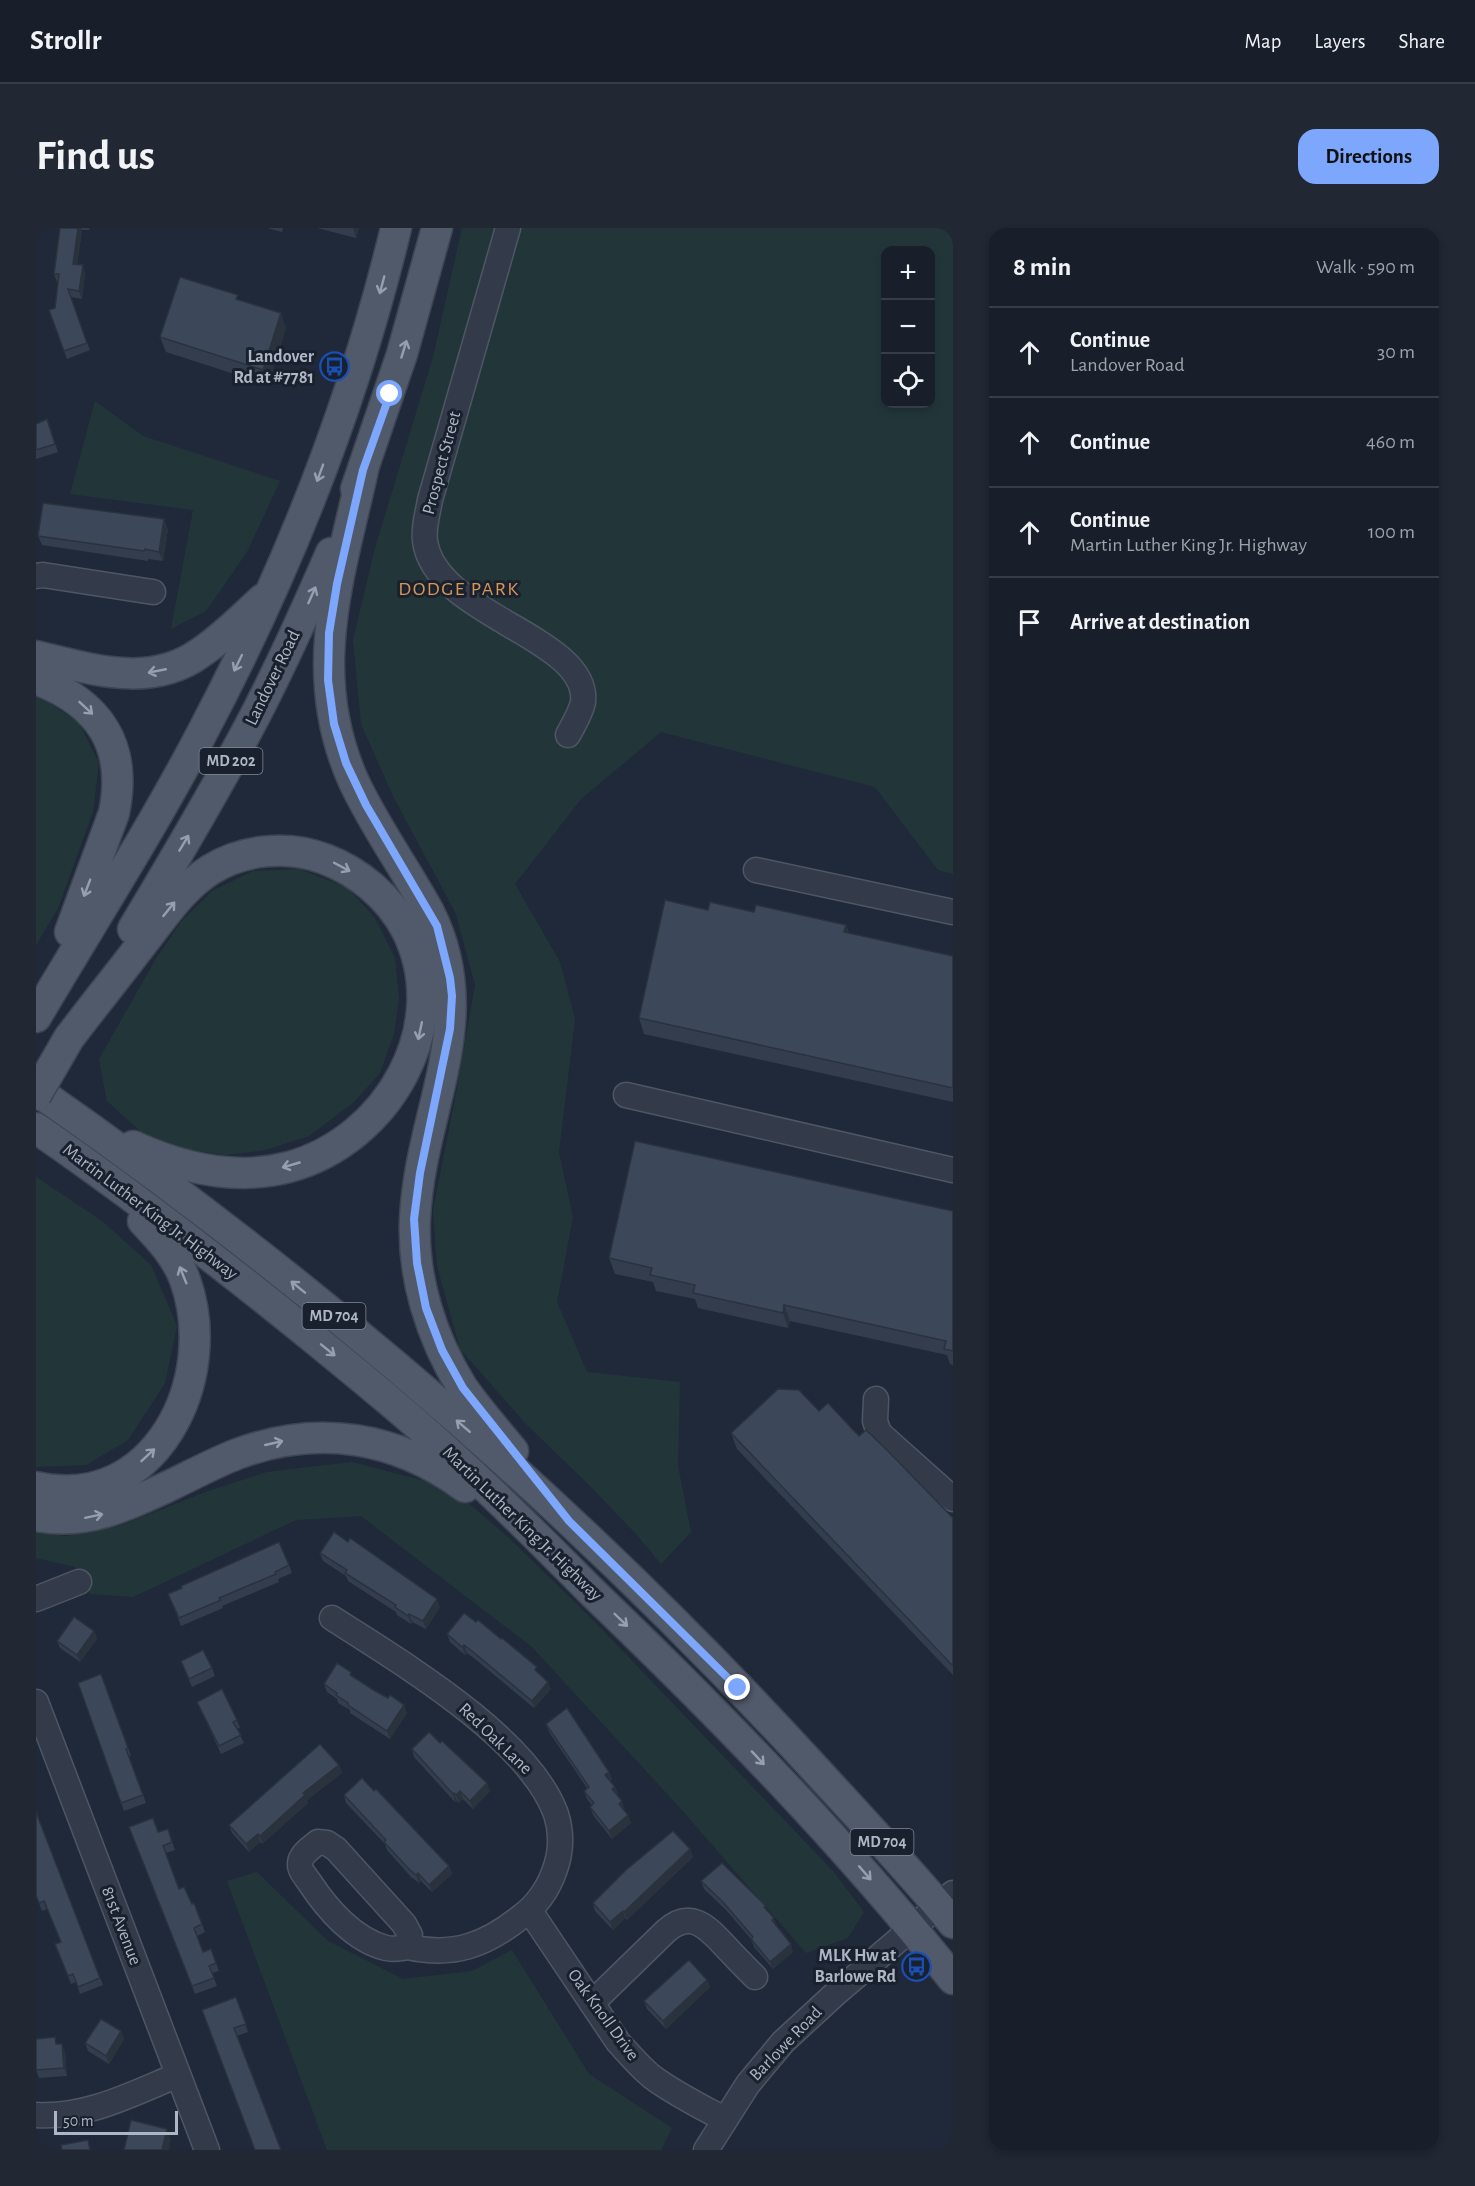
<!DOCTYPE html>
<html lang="en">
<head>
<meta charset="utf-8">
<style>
	body { margin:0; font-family:"Alegreya Sans",sans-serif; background:#212733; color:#f1f3f6 }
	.controls { position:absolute; right:18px; top:18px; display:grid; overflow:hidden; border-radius:12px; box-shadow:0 3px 9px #0003 }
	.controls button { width:54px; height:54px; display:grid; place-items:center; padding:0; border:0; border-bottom:2px solid #363d47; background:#181f2b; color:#f1f3f6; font:30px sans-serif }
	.scale { position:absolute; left:18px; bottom:15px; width:124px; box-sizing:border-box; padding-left:6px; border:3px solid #aeb6c6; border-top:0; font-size:16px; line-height:21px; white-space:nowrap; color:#aeb6c6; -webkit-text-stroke:4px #19212e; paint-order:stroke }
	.stop { position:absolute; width:18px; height:18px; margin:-14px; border:4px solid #7da7fc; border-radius:50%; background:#fff }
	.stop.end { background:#7da7fc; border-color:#fff; box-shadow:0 2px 6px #0008 }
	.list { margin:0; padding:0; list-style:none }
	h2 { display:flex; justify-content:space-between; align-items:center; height:78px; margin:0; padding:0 24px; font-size:26px }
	h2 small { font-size:20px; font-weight:400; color:#9fa2a9 }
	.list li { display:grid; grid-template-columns:39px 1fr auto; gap:18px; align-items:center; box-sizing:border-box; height:90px; padding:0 24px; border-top:2px solid #363d47 }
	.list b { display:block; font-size:22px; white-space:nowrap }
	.list p { margin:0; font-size:20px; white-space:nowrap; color:#9fa2a9 }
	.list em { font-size:20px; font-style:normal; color:#9fa2a9 }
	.icon { flex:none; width:33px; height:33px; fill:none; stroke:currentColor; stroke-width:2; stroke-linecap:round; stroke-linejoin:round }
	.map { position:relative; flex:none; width:917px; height:1922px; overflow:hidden; border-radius:18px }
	header { display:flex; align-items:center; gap:36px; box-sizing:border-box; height:84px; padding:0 30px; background:#181f2b; border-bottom:2px solid #363d47 }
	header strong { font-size:28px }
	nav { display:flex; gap:33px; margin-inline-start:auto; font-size:21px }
	.intro { display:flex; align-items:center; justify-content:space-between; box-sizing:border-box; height:144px; padding:0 36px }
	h1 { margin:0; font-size:42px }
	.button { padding:15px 27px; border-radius:18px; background:#7da7fc; color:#111; font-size:21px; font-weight:700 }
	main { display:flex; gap:36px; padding:0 36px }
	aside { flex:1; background:#181f2b; border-radius:18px; box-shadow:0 3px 9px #0003 }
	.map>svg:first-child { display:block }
	.green { fill:#22363a; fill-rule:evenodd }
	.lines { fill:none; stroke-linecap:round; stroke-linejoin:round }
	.minor-casing { stroke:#4e5664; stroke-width:27 }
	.major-casing { stroke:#3d4553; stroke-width:33 }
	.minor { stroke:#333b4a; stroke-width:24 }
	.major { stroke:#515a6a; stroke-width:30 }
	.major-bridge-casing { stroke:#3d4553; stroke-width:33; stroke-linecap:butt }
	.major-bridge { stroke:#515a6a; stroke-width:30 }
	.wall { fill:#343d4d }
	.shaded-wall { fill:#2a323e }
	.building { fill:#3c4759; stroke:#2a323e; stroke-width:1.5 }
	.oneway { stroke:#979faf }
	.route { stroke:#7da7fc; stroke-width:8 }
	.labels { text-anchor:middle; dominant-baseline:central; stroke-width:6; stroke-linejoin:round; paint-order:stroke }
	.shield { fill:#19212e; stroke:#818998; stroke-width:1.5 }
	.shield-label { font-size:16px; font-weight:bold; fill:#aeb6c6 }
	.poi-label { font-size:18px; font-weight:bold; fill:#aeb6c6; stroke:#19212e; text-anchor:end }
	.street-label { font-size:18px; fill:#aeb6c6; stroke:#19212e }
	.neighbourhood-label { font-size:20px; letter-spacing:1.5px; fill:#d89657; stroke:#19212e }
</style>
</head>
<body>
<header>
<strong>Strollr</strong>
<nav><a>Map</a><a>Layers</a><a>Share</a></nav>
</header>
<div class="intro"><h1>Find us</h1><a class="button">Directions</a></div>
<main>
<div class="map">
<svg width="917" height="1922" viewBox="0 0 917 1922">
	<rect width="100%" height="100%" fill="#202939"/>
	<g class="green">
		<path d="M426,0H917V646L902,642L839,559L625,504L545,571L479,656L524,734L539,791L523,924L537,989L521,1074L551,1144L644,1154L642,1238L655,1304L625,1336L600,1306L553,1257L490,1196L424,1121L401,1038L397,982L419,871L439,757L420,686L357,568L325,496L317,412L339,320L397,129ZM850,22H894V176H850Z"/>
		<polygon points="59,173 107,208 244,253 211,324 170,383 135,401 157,282 34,266"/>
		<polygon points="0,466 43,495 63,535 57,584 22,680 0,717"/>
		<polygon points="263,641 312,660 339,690 359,730 363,771 358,806 344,845 318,874 273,908 229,922 189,927 148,921 105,904 71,873 63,831 121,729 145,694 176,663 217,643"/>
		<polygon points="0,949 66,993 115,1037 141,1098 129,1155 92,1212 50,1237 0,1239"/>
		<polygon points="316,1234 415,1260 473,1310 559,1394 797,1643 828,1684 812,1710 770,1725 645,1581 496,1419 325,1288 260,1292 97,1369 54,1366 39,1339 0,1330 0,1303 29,1308 86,1297 167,1265 231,1244"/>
		<polygon points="221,1644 292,1713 367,1751 436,1743 476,1722 553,1846 636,1900 625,1922 291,1922 191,1653"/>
	</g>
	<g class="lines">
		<defs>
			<g id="minor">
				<path d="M472,0L394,272C392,285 387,299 389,313C399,388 554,409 547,474C545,485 537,497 532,507"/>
				<polyline points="0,348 7,347 117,364"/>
				<polyline points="720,642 917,684"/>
				<polyline points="590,867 917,942"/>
				<polyline points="840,1171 839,1193 843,1205 917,1271"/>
				<polyline points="0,1371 43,1354"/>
				<path d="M296,1390C364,1434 492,1509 520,1586C526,1605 525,1626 518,1644C512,1661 500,1678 486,1688C450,1717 418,1729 372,1719"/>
				<polyline points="0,1474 171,1922"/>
				<path d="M282,1614L291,1615L300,1621L368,1696L374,1707L372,1719C364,1720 358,1722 350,1720C318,1712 291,1681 274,1655C270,1649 263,1642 264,1635C265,1626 275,1620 282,1614Z"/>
				<path d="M494,1683L582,1814C593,1826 603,1838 615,1848C637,1865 664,1878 688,1891"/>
				<path d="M556,1775L630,1703C655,1681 671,1699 689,1718C699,1729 709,1739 719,1749"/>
				<path d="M0,1887C51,1890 96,1866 142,1847"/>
				<polyline points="670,1922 712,1856 747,1814 798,1767 917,1665"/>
			</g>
			<g id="major">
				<path d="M327,242C303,350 269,446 318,554C339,599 369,640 393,684C447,791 384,882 379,990C376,1049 395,1109 426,1159C441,1181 460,1202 477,1223"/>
				<polyline points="320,261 366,126 401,0"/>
				<path d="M0,428C55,441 114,461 164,425C187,410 207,389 227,371"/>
				<path d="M0,451C63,475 92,517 78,585L34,704"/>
				<path d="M97,701C136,636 175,570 211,503C242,445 269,385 295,325"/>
				<path d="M0,789C56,694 116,601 167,503C251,344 318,175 360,0"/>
				<path d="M33,810C58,777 84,745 109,712C128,688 147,659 174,642C207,621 252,617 289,631C323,644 353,669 370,701C419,797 352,912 253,939C200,953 145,940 97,918"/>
				<path d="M0,862C283,1059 547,1287 780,1542C826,1592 873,1642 917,1695"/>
				<path d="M0,900C97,967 190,1039 281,1113C330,1153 379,1193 425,1236C470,1277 513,1321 556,1364C683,1486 807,1613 917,1751"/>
				<path d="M0,1259C118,1286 185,1152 149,1052C141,1029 124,1011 107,993"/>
				<path d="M0,1288C49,1298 91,1278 135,1257C156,1247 178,1235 201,1226C282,1196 360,1208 429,1259"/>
			</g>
		</defs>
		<use href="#minor" class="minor-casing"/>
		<use href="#major" class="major-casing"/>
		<use href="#minor" class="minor"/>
		<use href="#major" class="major"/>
		<defs>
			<polyline id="major-bridge" points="0,867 33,810"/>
		</defs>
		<use href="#major-bridge" class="major-bridge-casing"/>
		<use href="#major-bridge" class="major-bridge"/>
	</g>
	<g class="wall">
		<polygon points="24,0 54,0 53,2 46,2 41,37 49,45 46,71 35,69 54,122 31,131 13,82 19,80 22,54 21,54 18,46"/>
		<polygon points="231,0 247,0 246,4"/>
		<polygon points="281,0 323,0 320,10"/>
		<polygon points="204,72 250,100 232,157 130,124 124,109"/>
		<polygon points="11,191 22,224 0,231 0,196"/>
		<polygon points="132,301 127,333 112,331 112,333 6,317 2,308"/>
		<polygon points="672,682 718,684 810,697 813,705 917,728 917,874 608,806 603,790"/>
		<polygon points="917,983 917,1137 914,1136 911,1127 754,1093 752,1100 662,1080 659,1071 620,1063 617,1054 579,1046 573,1030"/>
		<polygon points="783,1183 823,1208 917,1290 917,1447 701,1221 695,1205"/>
		<polygon points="284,1325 404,1379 390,1401 376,1394 375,1396 361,1387 360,1384 312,1353 310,1348 287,1333"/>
		<polygon points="253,1337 256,1345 242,1351 243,1354 186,1378 187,1380 145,1398 132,1366"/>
		<polygon points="58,1403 61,1411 44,1434 24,1420 21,1413"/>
		<polygon points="411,1406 504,1447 515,1461 498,1480 439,1431 431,1425 429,1427 414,1414"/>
		<polygon points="145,1433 176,1440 179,1448 156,1459"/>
		<polygon points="65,1446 95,1528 93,1528 110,1575 88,1583 42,1455"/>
		<polygon points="317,1449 371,1485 354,1511 314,1485 314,1482 302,1475 301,1471 291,1464 288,1456"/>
		<polygon points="161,1474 201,1492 204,1500 201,1501 208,1515 185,1526"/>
		<polygon points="510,1496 573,1544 576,1551 574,1553 579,1559 582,1566 581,1567 595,1595 576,1611 557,1587 554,1579 556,1577 551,1571 548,1563 551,1560 513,1504"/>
		<polygon points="404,1515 451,1555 454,1563 437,1581 427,1571 423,1575 421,1573 419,1574 378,1529 376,1521"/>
		<polygon points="303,1537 306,1545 271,1572 272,1575 226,1616 224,1614 213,1624 196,1605 193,1597"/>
		<polygon points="338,1563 413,1638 416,1646 396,1664 385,1653 383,1655 375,1649 351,1622 349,1616 310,1575 308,1567"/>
		<polygon points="0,1584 67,1757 44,1766 40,1754 35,1756 19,1716 25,1714 11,1681 6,1683 0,1667"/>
		<polygon points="93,1599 122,1604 132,1601 139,1622 130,1625 143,1661 156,1676 166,1696 169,1704 161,1708 167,1724 175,1721 183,1743 176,1745 181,1758 159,1766"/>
		<polygon points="654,1621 657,1629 591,1692 589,1690 577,1702 559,1683 557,1675"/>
		<polygon points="665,1653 733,1684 757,1724 737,1741 718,1719 715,1711 690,1682 668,1661"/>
		<polygon points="671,1752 674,1759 630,1801 611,1781 608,1773"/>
		<polygon points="200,1769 212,1804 201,1808 166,1782"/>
		<polygon points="85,1803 88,1811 73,1836 52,1823 49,1815"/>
		<polygon points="22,1816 29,1823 31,1848 3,1850 0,1842"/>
	</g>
	<g class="shaded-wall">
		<polygon points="42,0 45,0 46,2 40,44 37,36"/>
		<polygon points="317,0 323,0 320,10"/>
		<polygon points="47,37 49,45 46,71 43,63"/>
		<polygon points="245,85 250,100 232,157 227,142"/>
		<polygon points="128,291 132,301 127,333 123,324"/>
		<polygon points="810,697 815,712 808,704"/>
		<polygon points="748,1077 754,1093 752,1100 747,1085"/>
		<polygon points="401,1371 404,1379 390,1401 387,1393"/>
		<polygon points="373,1386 376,1394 375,1396 372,1388"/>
		<polygon points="58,1403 61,1411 44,1434 41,1427"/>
		<polygon points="428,1417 431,1425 429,1427 426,1419"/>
		<polygon points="512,1454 515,1461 498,1480 496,1473"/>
		<polygon points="368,1477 371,1485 354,1511 351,1503"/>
		<polygon points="303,1537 306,1545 271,1572 272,1575 226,1616 224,1608 267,1565"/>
		<polygon points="573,1544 576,1551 572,1555 569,1547"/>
		<polygon points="451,1555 454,1563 437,1581 434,1573"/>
		<polygon points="579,1559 582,1566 579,1569 576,1561"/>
		<polygon points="424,1563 427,1571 423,1575 420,1567"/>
		<polygon points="418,1565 421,1573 419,1574 417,1566"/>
		<polygon points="586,1573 589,1581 585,1584 583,1576"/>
		<polygon points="592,1587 595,1595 576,1611 573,1603"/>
		<polygon points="222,1606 224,1614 213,1624 210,1616"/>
		<polygon points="654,1621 657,1629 591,1692 588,1684"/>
		<polygon points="413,1638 416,1646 396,1664 393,1657"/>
		<polygon points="382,1645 385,1653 383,1655 380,1647"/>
		<polygon points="587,1683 589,1690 577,1702 574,1694"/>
		<polygon points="755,1716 757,1724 737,1741 734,1734"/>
		<polygon points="671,1752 674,1759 630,1801 627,1793"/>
		<polygon points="85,1803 88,1811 73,1836 70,1828"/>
		<polygon points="26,1816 29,1823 31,1848 28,1840"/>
		<polygon points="131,1901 135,1912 133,1922 126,1922"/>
	</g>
	<g class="building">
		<polygon points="24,0 42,0 37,36 47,37 43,63 32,61 51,115 28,123 13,82 19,80 23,46 18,46"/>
		<polygon points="144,49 202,67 200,71 245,85 227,142 124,109"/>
		<polygon points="11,191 19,216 0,222 0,196"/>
		<polygon points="7,275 128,291 123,324 109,321 108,323 2,308"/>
		<polygon points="629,672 672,682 674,674 718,684 720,677 810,697 808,704 917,728 917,860 603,790"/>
		<polygon points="599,913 917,983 917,1123 908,1121 910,1113 748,1077 747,1085 657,1065 659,1057 614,1047 616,1040 573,1030"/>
		<polygon points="742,1161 763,1162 783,1183 792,1175 823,1208 830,1202 849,1220 917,1290 917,1438 695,1205"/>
		<polygon points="298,1304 312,1314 314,1310 401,1371 387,1393 373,1386 372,1388 359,1379 360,1377 309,1345 311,1342 284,1325"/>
		<polygon points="243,1314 253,1337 239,1344 240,1346 183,1370 185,1372 143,1390 132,1366 146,1360 145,1358"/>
		<polygon points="428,1385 440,1394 442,1392 465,1411 466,1410 501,1439 499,1442 512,1454 496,1473 436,1423 428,1417 426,1419 411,1406"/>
		<polygon points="38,1389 58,1403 41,1427 21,1413"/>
		<polygon points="167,1422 176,1440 153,1451 145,1433"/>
		<polygon points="301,1435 315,1444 314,1447 339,1463 352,1470 354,1467 368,1477 351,1503 312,1477 312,1475 300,1467 301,1465 288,1456"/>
		<polygon points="65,1446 92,1520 90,1521 107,1567 85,1575 42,1455"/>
		<polygon points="186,1461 201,1492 197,1494 205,1507 183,1518 161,1474"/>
		<polygon points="531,1480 573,1544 569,1547 579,1559 576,1561 586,1573 583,1576 592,1587 573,1603 554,1579 558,1575 548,1563 553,1559 510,1496"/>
		<polygon points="393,1504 404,1515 406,1513 451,1555 434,1573 424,1563 420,1567 418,1565 417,1566 376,1521"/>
		<polygon points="284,1516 303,1537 267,1565 269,1567 224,1608 222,1606 210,1616 193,1597"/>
		<polygon points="326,1550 338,1563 340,1561 413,1638 393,1657 382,1645 380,1647 373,1641 348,1614 350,1612 308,1567"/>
		<polygon points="0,1584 64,1750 42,1759 37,1746 32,1748 19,1716 25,1714 8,1673 3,1675 0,1667"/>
		<polygon points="117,1590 122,1604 132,1601 136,1614 127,1618 143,1661 148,1659 156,1676 158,1675 166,1696 158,1700 167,1724 175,1721 180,1735 173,1738 178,1750 156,1758 93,1599"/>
		<polygon points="637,1603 654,1621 588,1684 587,1683 574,1694 557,1675 590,1642"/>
		<polygon points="686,1635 730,1678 728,1679 738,1690 736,1692 755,1716 734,1734 715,1711 717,1709 687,1674 665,1653"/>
		<polygon points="653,1732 671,1752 627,1793 608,1773"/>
		<polygon points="200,1769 210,1796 198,1800 245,1922 219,1922 166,1782"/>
		<polygon points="65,1791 85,1803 70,1828 49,1815"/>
		<polygon points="19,1809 20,1816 26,1816 28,1840 0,1842 0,1811"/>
		<polygon points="95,1892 131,1901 126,1922 88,1922"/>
		<polygon points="52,1912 54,1922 26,1922 25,1917"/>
		<polygon points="0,1918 3,1919 3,1922 0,1922"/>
	</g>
	<defs><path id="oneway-shaft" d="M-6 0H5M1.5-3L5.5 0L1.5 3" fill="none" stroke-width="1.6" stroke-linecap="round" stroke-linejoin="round" transform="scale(1.5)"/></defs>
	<g class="oneway">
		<use href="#oneway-shaft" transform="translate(346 57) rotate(105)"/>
		<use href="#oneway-shaft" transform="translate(368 121) rotate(-73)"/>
		<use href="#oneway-shaft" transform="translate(284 245) rotate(110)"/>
		<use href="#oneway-shaft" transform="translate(276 367) rotate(-66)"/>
		<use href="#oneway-shaft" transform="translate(202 435) rotate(116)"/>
		<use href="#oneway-shaft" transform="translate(121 443) rotate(169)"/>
		<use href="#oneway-shaft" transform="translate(50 480) rotate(43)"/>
		<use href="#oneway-shaft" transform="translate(148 615) rotate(-59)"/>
		<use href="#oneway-shaft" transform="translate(306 639) rotate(28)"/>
		<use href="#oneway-shaft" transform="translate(51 660) rotate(111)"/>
		<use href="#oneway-shaft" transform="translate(133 681) rotate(-51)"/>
		<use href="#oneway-shaft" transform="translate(384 803) rotate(102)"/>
		<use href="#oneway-shaft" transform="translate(255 937) rotate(164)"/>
		<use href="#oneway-shaft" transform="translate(147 1047) rotate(-112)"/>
		<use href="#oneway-shaft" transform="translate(262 1059) rotate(-141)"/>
		<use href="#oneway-shaft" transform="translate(292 1122) rotate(39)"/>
		<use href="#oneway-shaft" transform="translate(427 1198) rotate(-139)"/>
		<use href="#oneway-shaft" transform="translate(238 1215) rotate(-13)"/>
		<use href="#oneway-shaft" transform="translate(112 1227) rotate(-43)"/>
		<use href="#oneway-shaft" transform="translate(58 1288) rotate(-12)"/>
		<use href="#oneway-shaft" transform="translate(585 1392) rotate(44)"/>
		<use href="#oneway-shaft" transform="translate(722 1530) rotate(47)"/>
		<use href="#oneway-shaft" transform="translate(829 1645) rotate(49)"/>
	</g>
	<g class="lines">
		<polyline class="route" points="354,166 327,242 301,356 293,405 292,452 298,496 310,535 330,577 401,698 414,750 416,768 414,801 384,945 378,991 381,1035 390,1080 406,1122 427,1160 533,1293 702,1460"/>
	</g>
	<defs>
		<symbol id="bus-ring" viewBox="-11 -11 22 22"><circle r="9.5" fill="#19212e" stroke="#1a4fb4" stroke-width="1.5"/><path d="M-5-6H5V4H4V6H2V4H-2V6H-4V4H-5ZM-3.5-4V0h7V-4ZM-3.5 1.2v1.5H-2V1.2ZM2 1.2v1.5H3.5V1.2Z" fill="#1a4fb4"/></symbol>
	</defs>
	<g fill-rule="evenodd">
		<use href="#bus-ring" x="282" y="122" width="33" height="33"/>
		<use href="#bus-ring" x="864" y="1722" width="33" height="33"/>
	</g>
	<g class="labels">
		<g class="shield">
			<rect x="163.5" y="520" width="63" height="26" rx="4.5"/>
			<rect x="266.5" y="1075" width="63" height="26" rx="4.5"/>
			<rect x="814.5" y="1601" width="63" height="26" rx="4.5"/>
		</g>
		<g class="shield-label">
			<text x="195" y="533">MD 202</text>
			<text x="298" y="1088">MD 704</text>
			<text x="846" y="1614">MD 704</text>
		</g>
		<g class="poi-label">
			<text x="278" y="129">Landover<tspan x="278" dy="21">Rd at #7781</tspan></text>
			<text x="860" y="1728">MLK Hw at<tspan x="860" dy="21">Barlowe Rd</tspan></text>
		</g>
		<g class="street-label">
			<text transform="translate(406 235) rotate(-75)">Prospect Street</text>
			<text transform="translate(237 450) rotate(-64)">Landover Road</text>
			<text transform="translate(114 984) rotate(37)">Martin Luther King Jr. Highway</text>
			<text transform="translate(486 1296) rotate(44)">Martin Luther King Jr. Highway</text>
			<text transform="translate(459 1511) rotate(44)">Red Oak Lane</text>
			<text transform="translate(85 1698) rotate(69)">81st Avenue</text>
			<text transform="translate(567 1787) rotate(54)">Oak Knoll Drive</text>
			<text transform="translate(750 1816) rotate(-46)">Barlowe Road</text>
		</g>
		<g class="neighbourhood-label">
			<text x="423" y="361">DODGE PARK</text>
		</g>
	</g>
</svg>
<div class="controls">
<button>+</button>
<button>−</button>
<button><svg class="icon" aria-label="locate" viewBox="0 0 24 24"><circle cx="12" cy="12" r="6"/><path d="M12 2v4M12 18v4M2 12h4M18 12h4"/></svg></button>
</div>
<div class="scale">50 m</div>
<div class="stop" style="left:354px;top:166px"></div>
<div class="stop end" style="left:702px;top:1460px"></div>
</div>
<aside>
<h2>8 min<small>Walk · 590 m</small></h2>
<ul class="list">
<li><svg class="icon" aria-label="ahead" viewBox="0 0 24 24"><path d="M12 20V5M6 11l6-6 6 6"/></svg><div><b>Continue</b><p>Landover Road</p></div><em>30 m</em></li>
<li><svg class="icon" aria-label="ahead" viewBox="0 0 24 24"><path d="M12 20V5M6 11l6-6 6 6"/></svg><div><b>Continue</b></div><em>460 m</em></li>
<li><svg class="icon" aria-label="ahead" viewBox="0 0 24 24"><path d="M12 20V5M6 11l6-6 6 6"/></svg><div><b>Continue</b><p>Martin Luther King Jr. Highway</p></div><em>100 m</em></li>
<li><svg class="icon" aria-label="arrive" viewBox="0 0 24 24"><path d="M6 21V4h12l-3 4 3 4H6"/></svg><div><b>Arrive at destination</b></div></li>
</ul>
</aside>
</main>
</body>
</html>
